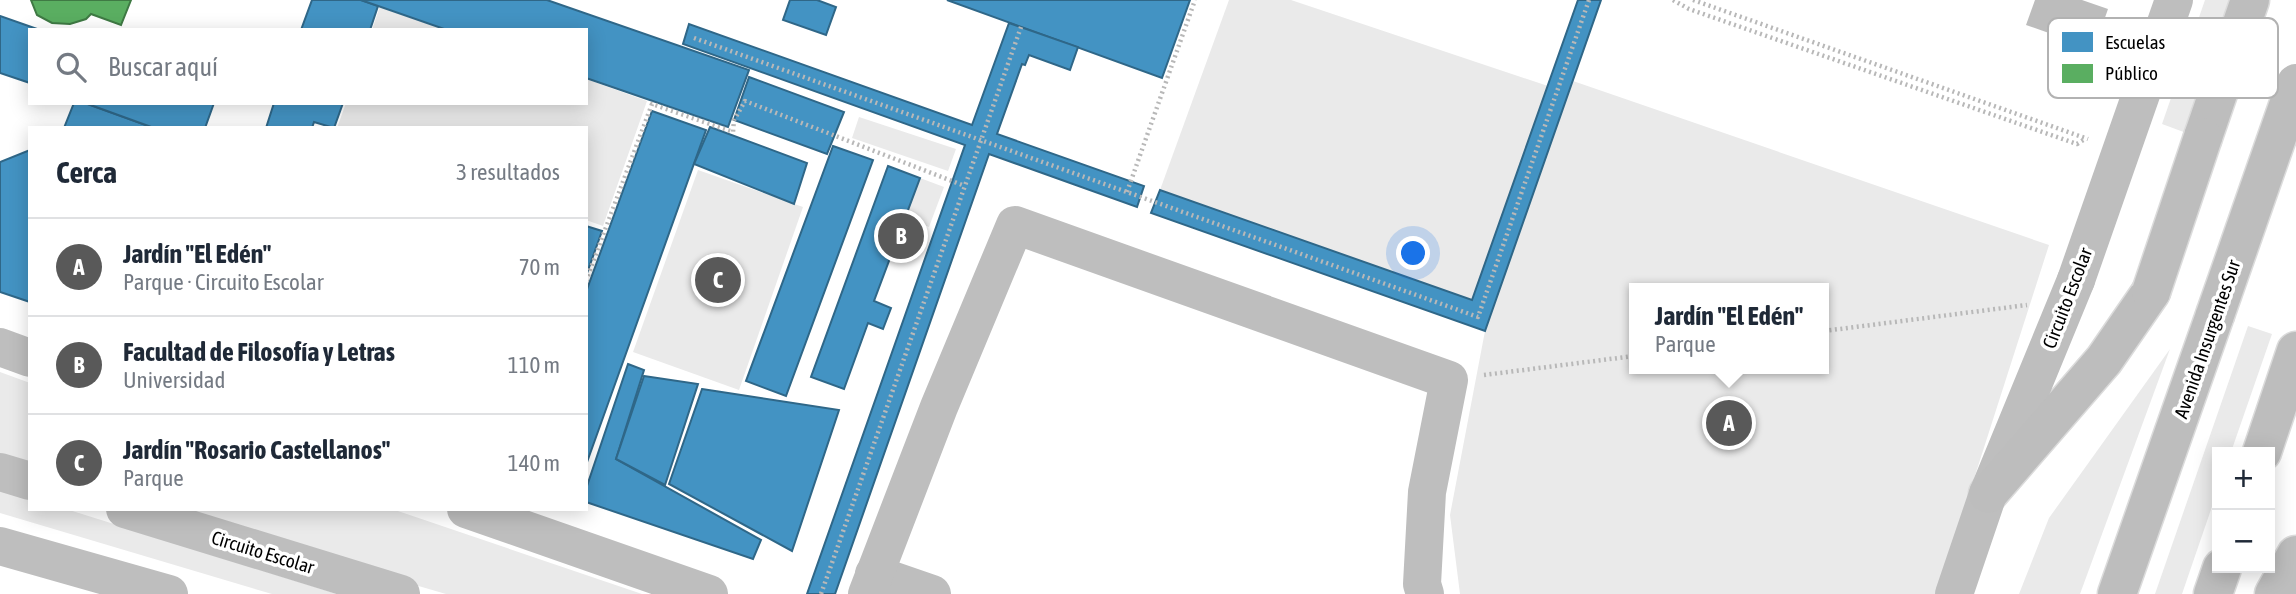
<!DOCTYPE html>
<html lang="es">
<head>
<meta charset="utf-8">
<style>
	body { margin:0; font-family:"Asap Condensed",sans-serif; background:#f6f6f7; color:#1f2937 }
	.controls { position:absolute; right:21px; bottom:21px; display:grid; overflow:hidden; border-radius:0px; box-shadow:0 4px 18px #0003 }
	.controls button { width:63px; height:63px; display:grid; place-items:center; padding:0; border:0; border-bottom:2px solid #e0e1e3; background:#fff; color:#1f2937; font:35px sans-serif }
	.you { position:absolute; left:1414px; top:254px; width:24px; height:24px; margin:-18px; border:5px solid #fff; border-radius:50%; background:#1a73e8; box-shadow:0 0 0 10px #1a73e833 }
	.badge { display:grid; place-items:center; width:46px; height:46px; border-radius:50%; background:#595959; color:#fff; font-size:23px; font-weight:700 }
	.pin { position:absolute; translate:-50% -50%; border:4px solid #fff; box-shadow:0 2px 7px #0006 }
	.popup { position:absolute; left:1629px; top:283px; width:200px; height:91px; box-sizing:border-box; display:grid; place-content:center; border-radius:0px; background:#fff; filter:drop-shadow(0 2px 5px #0005); font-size:23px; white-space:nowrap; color:#747a83 }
	.popup b { font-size:26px; color:#1f2937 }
	.popup::after { content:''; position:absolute; left:50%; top:100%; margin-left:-14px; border:14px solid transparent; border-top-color:#fff }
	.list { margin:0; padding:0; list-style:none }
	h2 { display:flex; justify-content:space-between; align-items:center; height:91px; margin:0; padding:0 28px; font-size:30px }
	h2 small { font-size:23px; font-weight:400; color:#747a83 }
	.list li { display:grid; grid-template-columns:46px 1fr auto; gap:21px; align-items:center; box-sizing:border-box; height:98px; padding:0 28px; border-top:2px solid #e0e1e3 }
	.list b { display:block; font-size:26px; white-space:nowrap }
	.list p { margin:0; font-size:23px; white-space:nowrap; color:#747a83 }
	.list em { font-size:23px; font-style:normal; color:#747a83 }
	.icon { flex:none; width:38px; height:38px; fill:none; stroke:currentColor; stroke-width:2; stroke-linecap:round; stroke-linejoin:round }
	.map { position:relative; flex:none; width:2296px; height:594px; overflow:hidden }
	.search { position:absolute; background:#fff; box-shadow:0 4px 18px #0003; left:28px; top:28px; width:560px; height:77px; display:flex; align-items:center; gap:18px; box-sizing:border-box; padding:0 24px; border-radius:0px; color:#747a83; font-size:26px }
	.panel { position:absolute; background:#fff; box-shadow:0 4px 18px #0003; left:28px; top:126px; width:560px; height:385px; border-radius:0px }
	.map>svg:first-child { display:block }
	.green { fill:#eaeaea; fill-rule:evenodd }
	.water { fill:#bcbcbc }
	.schools { fill:#4393c3; stroke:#2f6788; stroke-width:2 }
	.public { fill:#5aae61; stroke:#3f7a44; stroke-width:2 }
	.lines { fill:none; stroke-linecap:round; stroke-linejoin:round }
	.major-casing { stroke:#dbdbdb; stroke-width:41 }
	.path { stroke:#b8b8b8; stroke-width:4.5; stroke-dasharray:2 3.5; stroke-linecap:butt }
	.minor { stroke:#bebebe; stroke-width:38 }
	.major { stroke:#bdbdbd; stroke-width:38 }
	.major-bridge-casing { stroke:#dbdbdb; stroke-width:41; stroke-linecap:butt }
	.minor-bridge { stroke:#bebebe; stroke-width:38 }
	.major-bridge { stroke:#bdbdbd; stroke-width:38 }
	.labels { text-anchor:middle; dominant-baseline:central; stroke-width:7; stroke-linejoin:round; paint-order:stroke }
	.street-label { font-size:19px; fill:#000; stroke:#fff }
	.key { fill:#fff; stroke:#b2b2b2; stroke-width:2 }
	.key-label { font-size:19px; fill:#000 }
</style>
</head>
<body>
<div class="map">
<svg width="2296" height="594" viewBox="0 0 2296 594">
	<rect width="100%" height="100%" fill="#fff"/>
	<g class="green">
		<polygon points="1229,0 1291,0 1548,86 1472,300 1160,190"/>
		<polygon points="2205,0 2234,0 2189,134 2162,124"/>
		<polygon points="380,6 446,30 372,30"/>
		<polygon points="586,79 647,101 603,226 586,220 586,128 337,128 346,103 586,103"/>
		<path d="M1573,81L2049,245L1937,594H1460L1450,515L1485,331ZM1634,288H1824V369H1634Z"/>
		<polygon points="859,117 956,149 948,171 852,138"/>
		<polygon points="698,170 803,207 739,390 633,352"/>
		<polygon points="920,178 944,187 929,227 905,218"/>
		<polygon points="2248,326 2272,334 2231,452 2217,452 2217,492 2182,594 2155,594"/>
		<polygon points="2170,349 2080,594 2019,594 2049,518"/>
		<polygon points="0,372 30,383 30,472 0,463"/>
		<polygon points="0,489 30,498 30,509 66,509 337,594 272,594 0,513"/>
		<polygon points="174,509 392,509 642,594 446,594 175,515"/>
	</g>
	<polygon class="water" points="2035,0 2082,0 2108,9 2094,49 2026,25"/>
	<g class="schools">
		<polygon points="312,0 361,0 378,6 370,30 301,30"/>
		<polygon points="361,0 547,0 749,70 728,127 586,78 586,30 447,30"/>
		<polygon points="790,0 817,0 836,7 826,35 783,20"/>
		<polygon points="947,0 1190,0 1162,78"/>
		<polygon points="1578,0 1601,0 1485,331 1151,213 1160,190 1472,300"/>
		<polygon points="0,16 40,30 30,30 30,83 0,73"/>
		<polygon points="1009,23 1078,47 1070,70 1029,55 1025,65 1022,64 997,134 1144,186 1137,207 989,154 835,594 807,594 965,145 683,44 689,24 972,125"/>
		<polygon points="749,77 844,112 827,154 734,120"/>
		<polygon points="74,103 85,103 154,128 64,128"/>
		<polygon points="85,103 214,103 205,128 154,128"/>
		<polygon points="274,103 343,103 334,128 314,122 312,128 266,128"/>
		<polygon points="652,111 706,130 586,465 586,292"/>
		<polygon points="710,127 807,163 794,204 694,164"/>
		<polygon points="833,146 873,160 786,396 746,381"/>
		<polygon points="30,150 30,302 0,292 0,162"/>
		<polygon points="888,166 920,178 874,301 891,308 883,329 868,323 844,389 811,377"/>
		<polygon points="586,226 602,231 586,276"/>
		<polygon points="628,364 644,370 616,459 761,540 753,559 586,502 586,489"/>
		<polygon points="644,376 698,384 665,485 616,459"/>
		<polygon points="702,389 839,410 792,551 669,484"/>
	</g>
	<polygon class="public" points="31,0 131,0 121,25 91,14 86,19 70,24 52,23 37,15"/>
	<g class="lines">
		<defs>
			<g id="major">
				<polyline points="2203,137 2250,0"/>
				<polyline points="2262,452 2296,351"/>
				<polyline points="1988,494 2104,360 2151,292"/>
				<polyline points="2117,594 2215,315"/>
				<polyline points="2213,594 2222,568"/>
				<polyline points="2274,594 2296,555"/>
			</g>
		</defs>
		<use href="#major" class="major-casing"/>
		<g class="path">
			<polyline points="1673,0 1689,9 2077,144 2085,139"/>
			<polyline points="1693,0 2088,139"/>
			<polyline points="694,38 1478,317 1589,0"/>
			<polyline points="2058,73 2106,90"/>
			<polyline points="1127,192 1195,0"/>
			<polyline points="586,281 652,104 733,132 734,120 745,101 965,186"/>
			<polyline points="1824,331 2027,305"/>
			<polyline points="1484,375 1634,356"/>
			<polyline points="821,594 1021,27"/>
		</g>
		<g class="minor">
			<polyline points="0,347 30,358"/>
			<polyline points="0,472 30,481"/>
			<polyline points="125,509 401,594"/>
			<polyline points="466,509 709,594"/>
			<polyline points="0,546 169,594"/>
			<polyline points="874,574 932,594"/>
			<polyline points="867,594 939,407 1015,225 1449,380 1427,492 1422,584 1425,594"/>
			<polyline points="1954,594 1988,494 2076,280"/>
		</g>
		<use href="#major" class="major"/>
		<defs>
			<g id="major-bridge">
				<polyline points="2151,292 2203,137"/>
				<polyline points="2215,315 2296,83"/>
			</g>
		</defs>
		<use href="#major-bridge" class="major-bridge-casing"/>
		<polyline class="minor-bridge" points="2076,280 2174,0"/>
		<use href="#major-bridge" class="major-bridge"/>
	</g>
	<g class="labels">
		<g class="street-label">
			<text transform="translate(2067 298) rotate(-69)">Circuito Escolar</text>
			<text transform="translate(2207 339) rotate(-71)">Avenida Insurgentes Sur</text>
			<text transform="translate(263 552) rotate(17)">Circuito Escolar</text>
		</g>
	</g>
	<rect x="2048" y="18" width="230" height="80" rx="10" class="key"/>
	<rect x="2062" y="32" width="31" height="20" fill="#4393c3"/>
	<rect x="2062" y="64" width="31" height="19" fill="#5aae61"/>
	<g class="key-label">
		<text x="2105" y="49">Escuelas</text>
		<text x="2105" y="80">Público</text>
	</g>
</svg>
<div class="controls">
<button>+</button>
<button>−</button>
</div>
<div class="you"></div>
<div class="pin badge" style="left:1729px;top:423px">A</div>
<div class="popup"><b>Jardín &quot;El Edén&quot;</b>Parque</div>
<div class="pin badge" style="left:901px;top:236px">B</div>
<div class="pin badge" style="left:718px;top:280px">C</div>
<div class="search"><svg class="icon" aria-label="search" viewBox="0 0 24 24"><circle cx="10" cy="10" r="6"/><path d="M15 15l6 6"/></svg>Buscar aquí</div>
<section class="panel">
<h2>Cerca<small>3 resultados</small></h2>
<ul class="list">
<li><span class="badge">A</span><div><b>Jardín &quot;El Edén&quot;</b><p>Parque · Circuito Escolar</p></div><em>70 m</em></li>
<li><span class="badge">B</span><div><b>Facultad de Filosofía y Letras</b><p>Universidad</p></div><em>110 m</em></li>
<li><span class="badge">C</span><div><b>Jardín &quot;Rosario Castellanos&quot;</b><p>Parque</p></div><em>140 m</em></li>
</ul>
</section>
</div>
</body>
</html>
